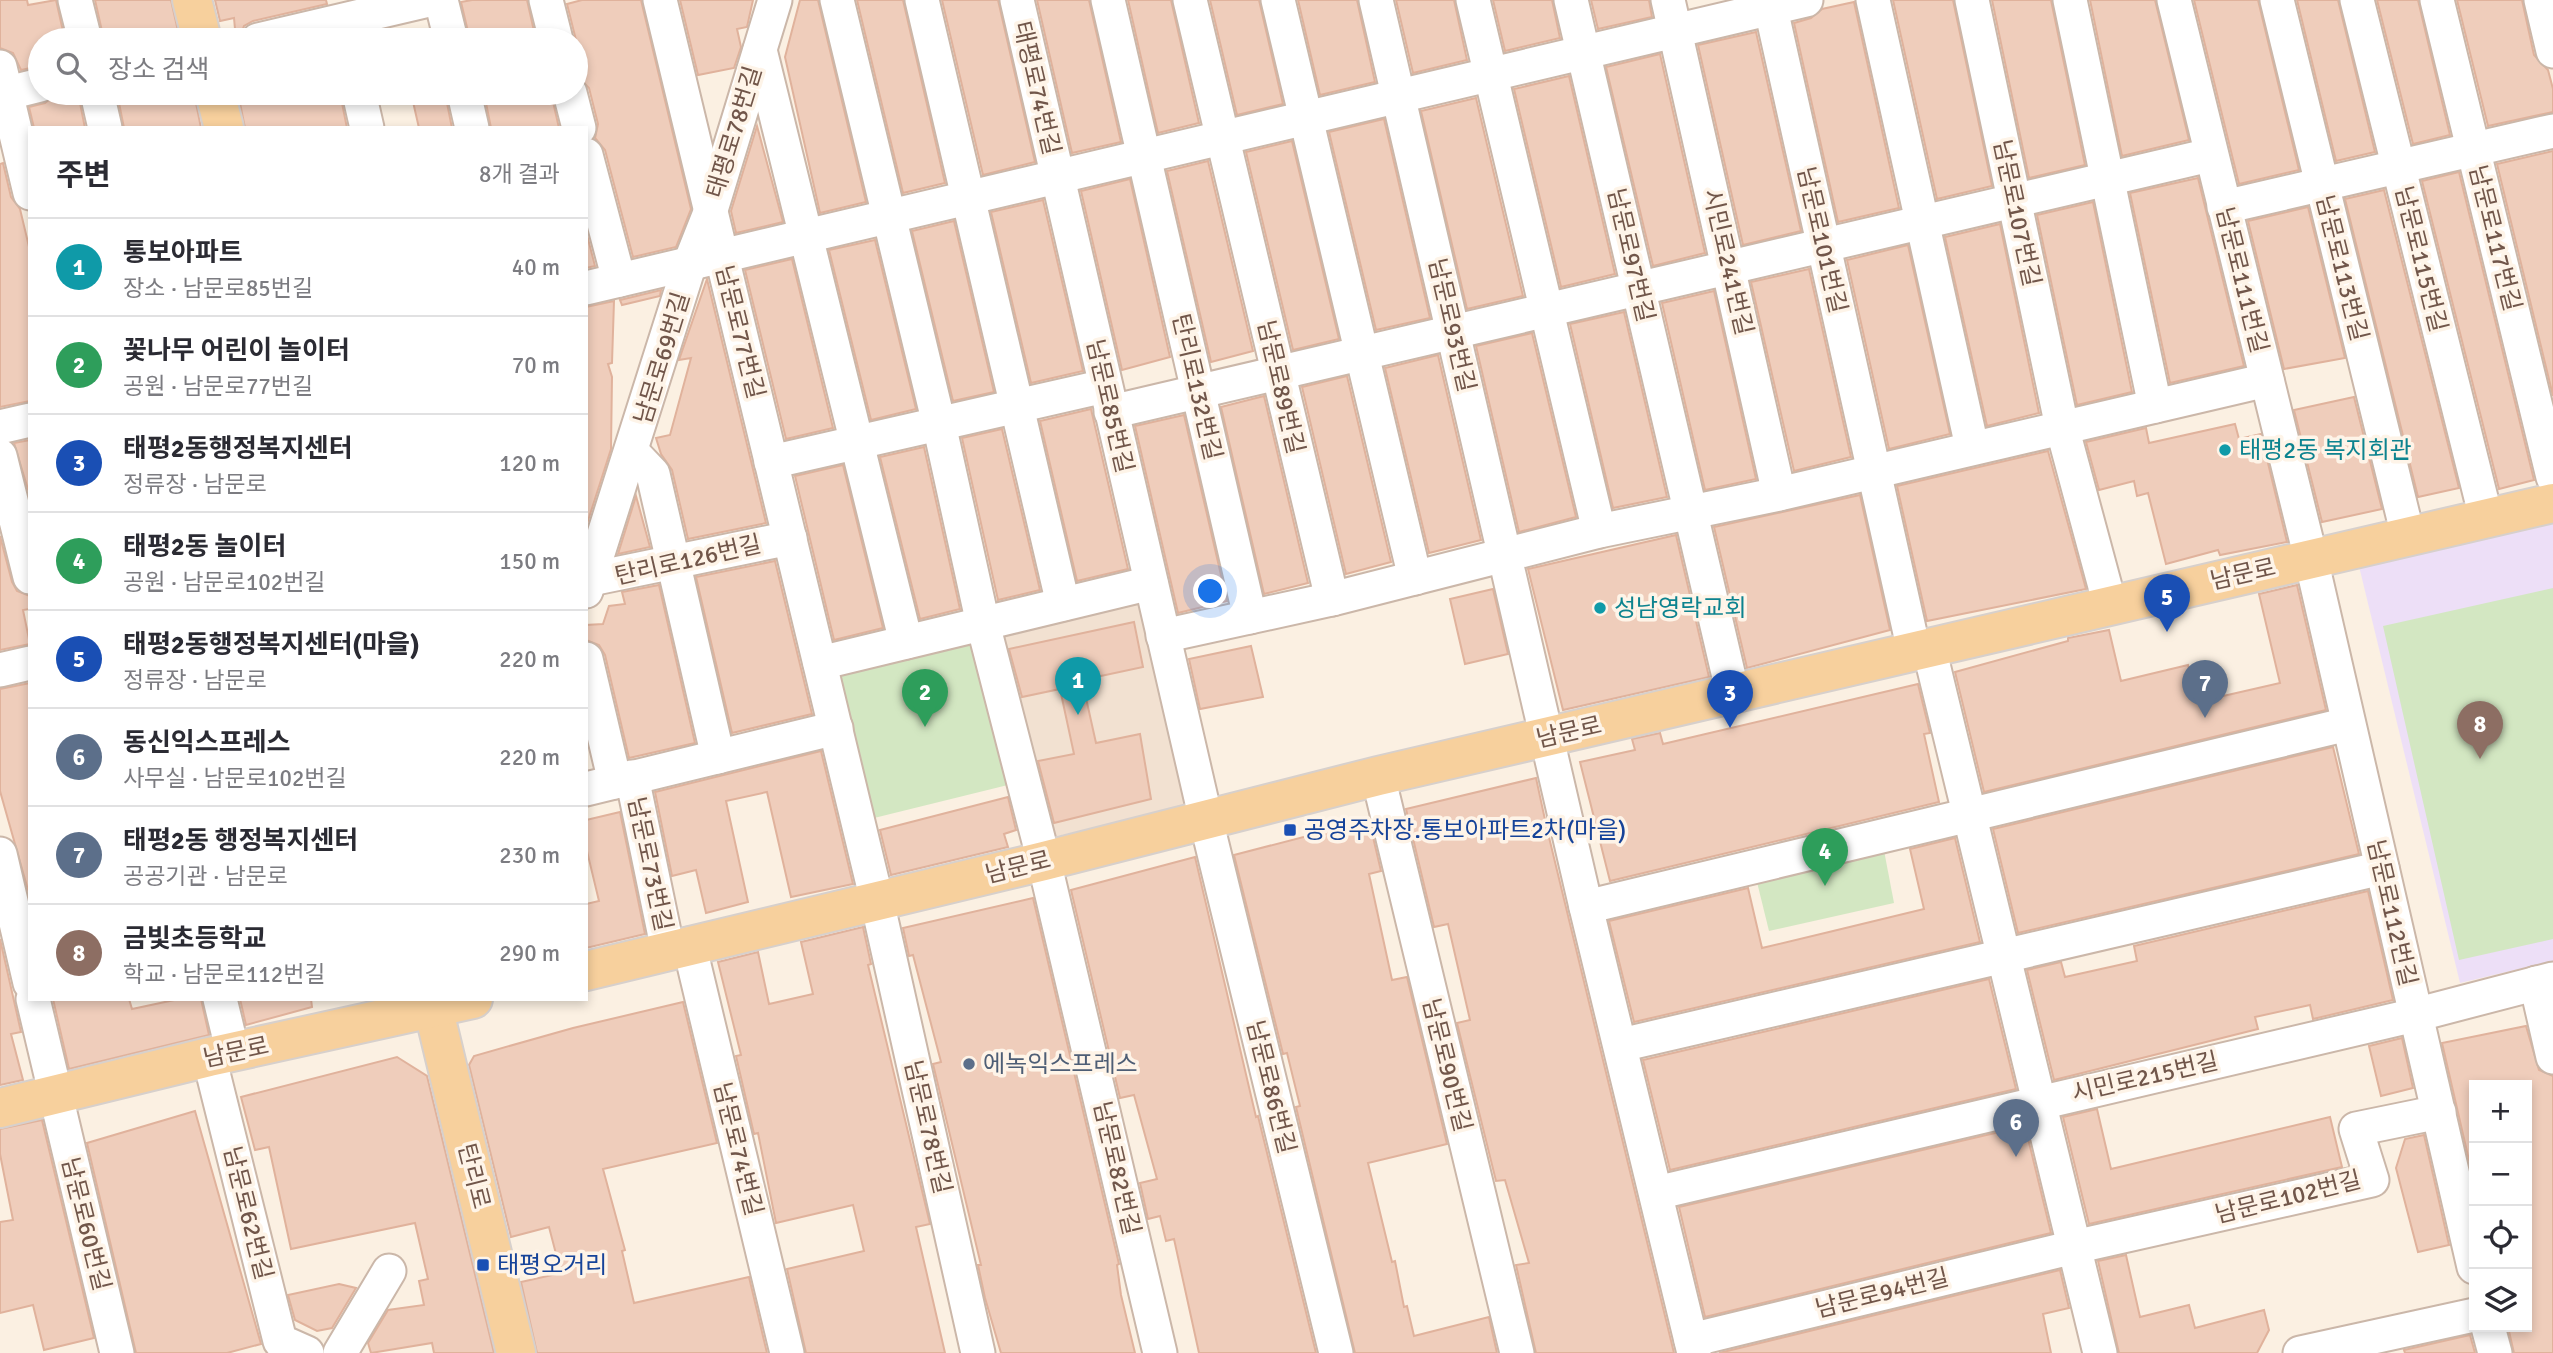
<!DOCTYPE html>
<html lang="ko">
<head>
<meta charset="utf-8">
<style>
	body { margin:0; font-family:Signika,"Noto Sans KR",sans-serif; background:#f2f2f3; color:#2b2b33 }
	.controls { position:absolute; right:21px; bottom:21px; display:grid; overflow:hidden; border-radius:0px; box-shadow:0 4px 10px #0003 }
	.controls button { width:63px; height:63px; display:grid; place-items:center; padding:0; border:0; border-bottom:2px solid #e1e1e2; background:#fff; color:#2b2b33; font:35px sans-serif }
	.you { position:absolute; left:1211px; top:592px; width:24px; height:24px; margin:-18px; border:5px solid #fff; border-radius:50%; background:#1a73e8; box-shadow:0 0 0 10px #1a73e833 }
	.badge { display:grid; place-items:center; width:46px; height:46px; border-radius:50%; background:#df654d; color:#fff; font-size:23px; font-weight:700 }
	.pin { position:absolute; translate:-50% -58px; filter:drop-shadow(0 2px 4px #0008) }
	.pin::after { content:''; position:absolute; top:37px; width:24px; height:21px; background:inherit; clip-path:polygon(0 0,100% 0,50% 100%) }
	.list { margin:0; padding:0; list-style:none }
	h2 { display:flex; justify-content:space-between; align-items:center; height:91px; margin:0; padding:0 28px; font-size:30px }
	h2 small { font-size:23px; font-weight:400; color:#7c7c81 }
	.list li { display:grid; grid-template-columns:46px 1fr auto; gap:21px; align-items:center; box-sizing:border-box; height:98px; padding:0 28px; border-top:2px solid #e1e1e2 }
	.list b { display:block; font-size:26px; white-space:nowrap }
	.list p { margin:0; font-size:23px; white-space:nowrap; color:#7c7c81 }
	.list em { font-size:23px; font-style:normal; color:#7c7c81 }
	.icon { flex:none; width:38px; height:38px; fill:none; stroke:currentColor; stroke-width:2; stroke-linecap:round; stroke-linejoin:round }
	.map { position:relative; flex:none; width:2553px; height:1353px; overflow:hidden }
	.search { position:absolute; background:#fff; box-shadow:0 4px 10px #0003; left:28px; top:28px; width:560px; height:77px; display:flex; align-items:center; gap:18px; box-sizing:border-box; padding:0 24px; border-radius:38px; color:#7c7c81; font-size:26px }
	.panel { position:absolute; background:#fff; box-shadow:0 4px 10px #0003; left:28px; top:126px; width:560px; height:875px; border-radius:0px }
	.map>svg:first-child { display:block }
	.residential { fill:#f2e1d1 }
	.education { fill:#eddff7 }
	.green { fill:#d3e7c2 }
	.building { fill:#efcdbb; stroke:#e0b29c; stroke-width:2 }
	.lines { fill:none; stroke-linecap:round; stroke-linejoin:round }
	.minor-casing { stroke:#cbb7a9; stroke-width:37 }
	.major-casing { stroke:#d7d0cc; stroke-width:42 }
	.minor { stroke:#fff; stroke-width:33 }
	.major { stroke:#f7d09d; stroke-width:38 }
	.culture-dot { fill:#0f9aa8; stroke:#fef4e8; stroke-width:2.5 }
	.transit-dot { fill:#1a4fb4; stroke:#fef4e8; stroke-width:2.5 }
	.service-dot { fill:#5c6f8a; stroke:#fef4e8; stroke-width:2.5 }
	.labels { text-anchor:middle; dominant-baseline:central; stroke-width:7; stroke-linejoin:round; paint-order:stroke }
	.street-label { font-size:24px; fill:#71564a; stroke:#fef4e8 }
	.culture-label { font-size:24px; fill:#0d838f; stroke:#fef4e8; text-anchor:start }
	.transit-label { font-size:24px; fill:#164399; stroke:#fef4e8; text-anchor:start }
	.service-label { font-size:24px; fill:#4e5e75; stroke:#fef4e8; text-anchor:start }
</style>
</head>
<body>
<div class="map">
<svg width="2553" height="1353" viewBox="0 0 2553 1353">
	<rect width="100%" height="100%" fill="#fbf0e2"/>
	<polygon class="residential" points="1147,590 1196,805 1039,840 990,626"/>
	<polygon class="education" points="2553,511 2553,961 2460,983 2357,558"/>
	<g class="green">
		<polygon points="2553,588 2553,939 2459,960 2383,626"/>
		<polygon points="983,634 1020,782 866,820 829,673"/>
		<polygon points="1882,840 1894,903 1769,931 1754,870"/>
	</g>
	<g class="building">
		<polygon points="0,0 27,0 28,5 56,0 65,40 40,40 40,66 21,70 13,53 0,48"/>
		<polygon points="95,0 171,0 180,40 104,40"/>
		<polygon points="215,0 326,0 327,4 253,21 244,26 239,40 236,40 234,18 220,21"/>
		<polygon points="472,0 527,0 536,40 470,40 461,2"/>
		<polygon points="582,0 641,0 691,209 676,247 633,257 605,150 595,138 598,124 589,88 576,75 576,40 567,4"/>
		<polygon points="680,0 753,0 747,27 737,29 741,47 734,68 698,75"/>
		<polygon points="800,0 818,0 866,202 820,213 785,57"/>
		<polygon points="857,0 903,0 945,183 903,193"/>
		<polygon points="942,0 998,0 1035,162 983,175"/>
		<polygon points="1037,0 1089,0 1121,142 1072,153"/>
		<polygon points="1128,0 1171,0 1199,123 1158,133"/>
		<polygon points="1210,0 1259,0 1283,104 1237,115"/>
		<polygon points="1298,0 1357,0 1375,82 1320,95"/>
		<polygon points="1396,0 1454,0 1467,60 1413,73"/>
		<polygon points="1493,0 1552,0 1560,38 1505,51"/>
		<polygon points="1591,0 1649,0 1652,17 1598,29"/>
		<polygon points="1893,0 1953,0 1992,186 1937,199"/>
		<polygon points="1992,0 2051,0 2085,165 2029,178"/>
		<polygon points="2090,0 2155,0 2189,140 2122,156"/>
		<polygon points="2194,0 2258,0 2299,170 2239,184"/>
		<polygon points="2297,0 2338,0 2375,152 2336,161"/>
		<polygon points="2377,0 2418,0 2450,135 2413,144"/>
		<polygon points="2457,0 2522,0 2534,55 2548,70 2553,89 2553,112 2488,126"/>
		<polygon points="1854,2 1899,208 1838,222 1794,23 1811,18 1822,9"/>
		<polygon points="1756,32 1801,231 1743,245 1698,45"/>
		<polygon points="1660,54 1705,253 1653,266 1606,67"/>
		<polygon points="1569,76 1615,274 1561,287 1514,89"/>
		<polygon points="57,93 78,93 85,128 34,128 29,107 45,103"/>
		<polygon points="117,93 194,93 201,128 124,128"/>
		<polygon points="238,93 340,93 347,128 245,128"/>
		<polygon points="411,93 445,93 452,128 419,128"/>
		<polygon points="484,93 551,93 559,128 491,128"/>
		<polygon points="1476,98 1523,296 1467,309 1421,111"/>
		<polygon points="1384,119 1430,318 1376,330 1329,132"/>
		<polygon points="757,126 783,222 736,233 731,211"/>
		<polygon points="1292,141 1339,339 1293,350 1246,152"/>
		<polygon points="2553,151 2553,396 2497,164"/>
		<polygon points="1208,161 1253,351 1211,362 1167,171"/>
		<polygon points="3,163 11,197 20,209 30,251 30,401 0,407 0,164"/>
		<polygon points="2459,172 2534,480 2499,489 2422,181"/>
		<polygon points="2198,178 2244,366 2170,383 2130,193"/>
		<polygon points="1130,179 1170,357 1122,370 1081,191"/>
		<polygon points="2384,190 2459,488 2418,497 2345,199"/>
		<polygon points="1043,200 1083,371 1031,383 991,212"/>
		<polygon points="2093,202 2132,392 2077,405 2037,215"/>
		<polygon points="2308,207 2345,358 2284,369 2248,221"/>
		<polygon points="954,221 994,392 953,401 912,231"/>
		<polygon points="2000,224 2039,413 1987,426 1945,237"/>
		<polygon points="586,231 595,266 586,268"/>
		<polygon points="875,240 916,409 871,420 829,250"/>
		<polygon points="1908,245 1950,434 1889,449 1847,260"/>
		<polygon points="792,259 833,428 786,439 745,270"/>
		<polygon points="1809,269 1851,457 1794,471 1751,282"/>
		<polygon points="707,279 766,523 688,539 672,470 661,454 656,438 670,435 691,358 679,360"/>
		<polygon points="661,290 660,296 622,305 620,300"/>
		<polygon points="1714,291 1756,479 1705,490 1662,303"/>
		<polygon points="614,301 612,363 608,364 612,377 611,449 586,527 586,307"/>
		<polygon points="1624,312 1667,497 1613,508 1570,324"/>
		<polygon points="1532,333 1576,517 1519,532 1476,346"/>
		<polygon points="1438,355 1481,540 1429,553 1385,368"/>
		<polygon points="1347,376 1391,562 1346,574 1302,387"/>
		<polygon points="1264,396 1308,583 1264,594 1221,407"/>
		<polygon points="2354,397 2382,509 2322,522 2294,410"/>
		<polygon points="1091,409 1128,569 1077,581 1040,421"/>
		<polygon points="1184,415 1227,601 1178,613 1135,426"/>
		<polygon points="2235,424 2239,439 2261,434 2287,542 2220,555 2218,550 2166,564 2148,493 2137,496 2134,481 2099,490 2086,442 2146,428 2149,443"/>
		<polygon points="1002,429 1040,590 998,600 962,438"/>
		<polygon points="30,440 30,496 14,443"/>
		<polygon points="924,447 960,609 920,619 880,457"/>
		<polygon points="2048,451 2086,589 1927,621 1897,486"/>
		<polygon points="843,465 883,628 834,640 795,476"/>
		<polygon points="1860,495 1890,630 1747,668 1714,527"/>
		<polygon points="636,496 650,547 618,554"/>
		<polygon points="1676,535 1709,677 1563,710 1528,569"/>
		<polygon points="0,536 12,582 17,591 30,596 30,609 23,610 30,644 0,650"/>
		<polygon points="775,561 812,714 732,733 696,577"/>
		<polygon points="659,585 695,743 629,758 605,655 599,645 586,640 586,625 603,624 609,606 625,604 622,592"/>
		<polygon points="2297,585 2326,710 1984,792 1955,672 2068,641 2068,638 2109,630 2121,681 2188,665 2197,702 2280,683 2259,594"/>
		<polygon points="1493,589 1508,654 1465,664 1450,599"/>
		<polygon points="1134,622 1143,667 1082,680 1096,743 1140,734 1151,799 1054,823 1038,761 1074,754 1060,689 1022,697 1009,649"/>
		<polygon points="1251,646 1263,697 1200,709 1189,659"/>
		<polygon points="30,683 30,897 0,791 0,689"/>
		<polygon points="1918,684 1930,733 1924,734 1939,802 1610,881 1580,762 1635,750 1632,739 1660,733 1663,744"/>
		<polygon points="2333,747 2359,854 2018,933 1993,829"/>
		<polygon points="821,751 853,884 791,897 767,792 726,801 748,902 706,913 696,870 672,876 655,792"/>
		<polygon points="1536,778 1547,829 1674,1353 1536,1353 1516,1265 1529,1263 1505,1180 1496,1181 1457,1023 1470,1020 1448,924 1434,927 1406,809"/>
		<polygon points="1008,797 1016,830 1004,834 1008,847 891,875 880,830"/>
		<polygon points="620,812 645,934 586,948 586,904 599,901 586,847 586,820"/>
		<polygon points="1369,820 1381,871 1369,874 1392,980 1407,977 1447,1144 1368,1163 1392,1262 1395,1261 1404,1307 1407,1306 1414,1336 1489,1317 1497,1353 1355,1353 1296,1107 1300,1106 1287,1053 1283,1054 1234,855"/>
		<polygon points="1955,838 1980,942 1634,1022 1609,921 1748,888 1762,948 1829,932 1924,909 1910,849"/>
		<polygon points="1195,857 1256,1117 1258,1116 1316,1353 1199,1353 1174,1239 1166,1241 1160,1216 1148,1219 1140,1183 1157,1179 1134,1095 1120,1098 1071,890"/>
		<polygon points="2368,891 2393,1000 2313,1019 2310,1005 2255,1017 2258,1029 2054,1080 2027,970 2061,962 2065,977 2137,961 2134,946"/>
		<polygon points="1033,898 1119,1264 1117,1265 1121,1295 1135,1353 1001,1353 985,1298 978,1265 981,1265 933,1064 941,1062 913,955 909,956 903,928"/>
		<polygon points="863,927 871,964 868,965 930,1224 916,1227 945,1353 806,1353 787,1269 864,1251 853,1205 776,1223 758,1133 754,1134 736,1056 741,1055 718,962 758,952 769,1004 813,994 801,942"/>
		<polygon points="0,939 21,1032 11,1034 23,1080 0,1085"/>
		<polygon points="1989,979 2016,1089 1670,1170 1643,1060"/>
		<polygon points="53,999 129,999 132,1009 179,999 201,999 209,1035 69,1069"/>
		<polygon points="240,999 311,999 312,1007 246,1025"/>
		<polygon points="683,1002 717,1143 603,1169 625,1250 622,1251 634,1303 749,1277 767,1353 537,1353 521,1282 561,1273 549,1227 511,1237 469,1065 474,1056 573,1028"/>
		<polygon points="2526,1026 2539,1070 2553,1076 2553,1353 2514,1353 2508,1327 2527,1327 2527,1085 2474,1085 2474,1182 2442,1043"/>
		<polygon points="2402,1038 2413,1088 2381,1096 2369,1046"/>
		<polygon points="397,1057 427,1076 494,1353 434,1353 432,1343 371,1353 368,1343 388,1310 424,1305 419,1281 428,1279 415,1223 291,1249 269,1147 255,1150 241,1097"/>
		<polygon points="2097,1109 2111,1169 2330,1117 2342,1167 2089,1224 2063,1117"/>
		<polygon points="195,1111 261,1344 227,1353 136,1353 87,1143"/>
		<polygon points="42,1120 94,1338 44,1350 33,1305 0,1313 0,1222 13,1220 0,1154 0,1129"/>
		<polygon points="2025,1126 2051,1233 1705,1317 1679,1207"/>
		<polygon points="2424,1135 2449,1245 2418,1252 2396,1168 2405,1139"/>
		<polygon points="2126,1255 2140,1317 2189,1305 2195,1328 2264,1310 2269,1330 2257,1353 2119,1353 2098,1261"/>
		<polygon points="2060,1270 2069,1308 2043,1314 2051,1353 1719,1353"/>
		<polygon points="339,1284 356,1288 332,1328 317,1331 295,1320 288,1295"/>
		<polygon points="2470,1335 2475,1353 2405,1353 2404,1350"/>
	</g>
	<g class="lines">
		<defs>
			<g id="minor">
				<polyline points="75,0 85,40"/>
				<polyline points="441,0 451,40"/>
				<polyline points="546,0 556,40"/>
				<polyline points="660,0 877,901 978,1353"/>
				<polyline points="837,0 939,424 983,624 1044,861 1160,1353"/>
				<polyline points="922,0 1063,604"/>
				<polyline points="1017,0 1206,820 1336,1353"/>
				<polyline points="1108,0 1250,617"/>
				<polyline points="1190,0 1332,599"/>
				<polyline points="1278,0 1415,578"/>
				<polyline points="1376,0 1586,907 1694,1353"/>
				<polyline points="1473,0 1599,531"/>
				<polyline points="1571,0 1733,694"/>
				<polyline points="1668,0 1779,494"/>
				<polyline points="1769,0 1914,651"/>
				<polyline points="1873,0 1972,447"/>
				<polyline points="1972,0 2062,427 2110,605"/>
				<polyline points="2070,0 2155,406"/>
				<polyline points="2174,0 2311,559 2474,1267"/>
				<polyline points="2277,0 2408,536"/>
				<polyline points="2357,0 2486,518"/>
				<polyline points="2437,0 2553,477"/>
				<polyline points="2541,0 2553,51"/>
				<polyline points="258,40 429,0"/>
				<polyline points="760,50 906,642"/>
				<polyline points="0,67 30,193"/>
				<polyline points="97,93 105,128"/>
				<polyline points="359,93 367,128"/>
				<polyline points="464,93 472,128"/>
				<polyline points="570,93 579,128"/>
				<polyline points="0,95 40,85"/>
				<polyline points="586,155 619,280"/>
				<polyline points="2224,207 2553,131"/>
				<polyline points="586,288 1806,0"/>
				<polyline points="1111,412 2210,155"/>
				<polyline points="0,427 30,420"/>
				<polyline points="633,453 653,474 718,757"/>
				<polyline points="0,456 30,577"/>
				<polyline points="771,462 1105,386"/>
				<polyline points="586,580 790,538"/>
				<polyline points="586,591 690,263 711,210 775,0"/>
				<polyline points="1163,636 1332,599 1599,531 1779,494 2267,380"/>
				<polyline points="1929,648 2100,1353"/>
				<polyline points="586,659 615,782"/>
				<polyline points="820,663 1151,583"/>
				<polyline points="0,670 30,663"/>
				<polyline points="1378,776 1517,1353"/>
				<polyline points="632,777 668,951"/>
				<polyline points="586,789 836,728"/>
				<polyline points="0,854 30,983"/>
				<polyline points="1586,907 2348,724"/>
				<polyline points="689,944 787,1353"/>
				<polyline points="2536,983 2553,1057"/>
				<polyline points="33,999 117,1353"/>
				<polyline points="220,999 233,1053"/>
				<polyline points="1621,1045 2382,868"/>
				<polyline points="209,1057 280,1341 307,1353"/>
				<polyline points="1656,1193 2415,1015 2553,979"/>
				<polyline points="2488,1327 2495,1353"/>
				<polyline points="1691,1340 2074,1247 2372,1180 2356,1129 2439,1112"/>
				<polyline points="340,1353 389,1271"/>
				<polyline points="2300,1353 2474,1315"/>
			</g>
			<g id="major">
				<polyline points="192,0 202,40"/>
				<polyline points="215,93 224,128"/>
				<polyline points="586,971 1044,861 1378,776 2553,503"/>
				<polyline points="431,999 516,1353"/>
				<polyline points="0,1108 209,1057 473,999"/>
			</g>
		</defs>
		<use href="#minor" class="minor-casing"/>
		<use href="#major" class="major-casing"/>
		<use href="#minor" class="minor"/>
		<use href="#major" class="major"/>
	</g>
	<g class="culture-dot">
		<circle cx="2225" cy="450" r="7"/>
		<circle cx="1600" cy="608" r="7"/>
	</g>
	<g class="transit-dot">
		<rect x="1283" y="823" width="14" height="14" rx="3.5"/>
		<rect x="476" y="1258" width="14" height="14" rx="3.5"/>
	</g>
	<circle class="service-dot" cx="969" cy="1064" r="7"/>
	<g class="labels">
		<g class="street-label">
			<text transform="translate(1037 88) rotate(77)">태평로74번길</text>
			<text transform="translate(734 132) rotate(-73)">태평로78번길</text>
			<text transform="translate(2017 213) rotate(78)">남문로107번길</text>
			<text transform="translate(2495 238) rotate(76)">남문로117번길</text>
			<text transform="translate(1822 240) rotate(77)">남문로101번길</text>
			<text transform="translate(1631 255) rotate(77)">남문로97번길</text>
			<text transform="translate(2421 259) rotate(76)">남문로115번길</text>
			<text transform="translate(1728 262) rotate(77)">시민로241번길</text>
			<text transform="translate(2342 268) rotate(76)">남문로113번길</text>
			<text transform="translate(2242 280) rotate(76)">남문로111번길</text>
			<text transform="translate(1452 325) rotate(77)">남문로93번길</text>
			<text transform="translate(740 332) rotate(76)">남문로77번길</text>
			<text transform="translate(662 358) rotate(-73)">남문로69번길</text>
			<text transform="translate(1197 387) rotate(77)">탄리로132번길</text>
			<text transform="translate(1281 387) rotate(77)">남문로89번길</text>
			<text transform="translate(1110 406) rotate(77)">남문로85번길</text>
			<text transform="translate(688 560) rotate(-13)">탄리로126번길</text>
			<text transform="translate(2243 574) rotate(-13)">남문로</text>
			<text transform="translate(1569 732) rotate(-13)">남문로</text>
			<text transform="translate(650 864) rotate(78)">남문로73번길</text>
			<text transform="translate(1018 867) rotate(-14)">남문로</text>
			<text transform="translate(2392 913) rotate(77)">남문로112번길</text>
			<text transform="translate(236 1052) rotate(-12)">남문로</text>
			<text transform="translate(1447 1065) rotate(76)">남문로90번길</text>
			<text transform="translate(2145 1077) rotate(-13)">시민로215번길</text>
			<text transform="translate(1271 1087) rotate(76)">남문로86번길</text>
			<text transform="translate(928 1127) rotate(77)">남문로78번길</text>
			<text transform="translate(738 1149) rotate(76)">남문로74번길</text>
			<text transform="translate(1117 1168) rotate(77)">남문로82번길</text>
			<text transform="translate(474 1176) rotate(76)">탄리로</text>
			<text transform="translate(2288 1197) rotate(-14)">남문로102번길</text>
			<text transform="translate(248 1213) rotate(76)">남문로62번길</text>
			<text transform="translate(86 1224) rotate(76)">남문로60번길</text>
			<text transform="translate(1882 1293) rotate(-14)">남문로94번길</text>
		</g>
		<g class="culture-label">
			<text x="2239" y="450">태평2동 복지회관</text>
			<text x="1614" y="608">성남영락교회</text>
		</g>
		<g class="transit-label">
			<text x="1304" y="830">공영주차장.통보아파트2차(마을)</text>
			<text x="497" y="1265">태평오거리</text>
		</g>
		<g class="service-label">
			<text x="983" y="1064">에녹익스프레스</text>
		</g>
	</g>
</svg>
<div class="controls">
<button>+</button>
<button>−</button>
<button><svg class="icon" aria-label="locate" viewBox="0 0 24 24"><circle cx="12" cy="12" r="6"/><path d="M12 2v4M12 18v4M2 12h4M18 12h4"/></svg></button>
<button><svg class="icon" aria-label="layers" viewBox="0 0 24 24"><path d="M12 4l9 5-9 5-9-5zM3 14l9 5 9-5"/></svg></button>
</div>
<div class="you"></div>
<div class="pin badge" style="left:1078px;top:715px;background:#0f9aa8">1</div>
<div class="pin badge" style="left:925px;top:727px;background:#2e9e5b">2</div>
<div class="pin badge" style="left:1730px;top:728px;background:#1a4fb4">3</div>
<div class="pin badge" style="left:1825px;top:886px;background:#2e9e5b">4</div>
<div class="pin badge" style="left:2167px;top:632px;background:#1a4fb4">5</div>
<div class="pin badge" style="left:2016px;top:1157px;background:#5c6f8a">6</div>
<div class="pin badge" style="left:2205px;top:718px;background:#5c6f8a">7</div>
<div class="pin badge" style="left:2480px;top:759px;background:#8d6e63">8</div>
<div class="search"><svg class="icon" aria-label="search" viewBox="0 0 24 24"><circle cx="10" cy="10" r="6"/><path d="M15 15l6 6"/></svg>장소 검색</div>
<section class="panel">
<h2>주변<small>8개 결과</small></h2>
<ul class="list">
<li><span class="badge" style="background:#0f9aa8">1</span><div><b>통보아파트</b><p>장소 · 남문로85번길</p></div><em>40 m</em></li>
<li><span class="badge" style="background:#2e9e5b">2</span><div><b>꽃나무 어린이 놀이터</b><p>공원 · 남문로77번길</p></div><em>70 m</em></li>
<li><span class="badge" style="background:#1a4fb4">3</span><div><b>태평2동행정복지센터</b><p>정류장 · 남문로</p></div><em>120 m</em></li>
<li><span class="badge" style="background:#2e9e5b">4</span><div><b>태평2동 놀이터</b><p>공원 · 남문로102번길</p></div><em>150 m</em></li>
<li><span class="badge" style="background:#1a4fb4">5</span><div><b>태평2동행정복지센터(마을)</b><p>정류장 · 남문로</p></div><em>220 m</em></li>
<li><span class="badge" style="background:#5c6f8a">6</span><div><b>동신익스프레스</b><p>사무실 · 남문로102번길</p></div><em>220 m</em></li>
<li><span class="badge" style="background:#5c6f8a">7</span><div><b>태평2동 행정복지센터</b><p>공공기관 · 남문로</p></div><em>230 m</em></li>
<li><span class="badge" style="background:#8d6e63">8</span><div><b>금빛초등학교</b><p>학교 · 남문로112번길</p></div><em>290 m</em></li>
</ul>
</section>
</div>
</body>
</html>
